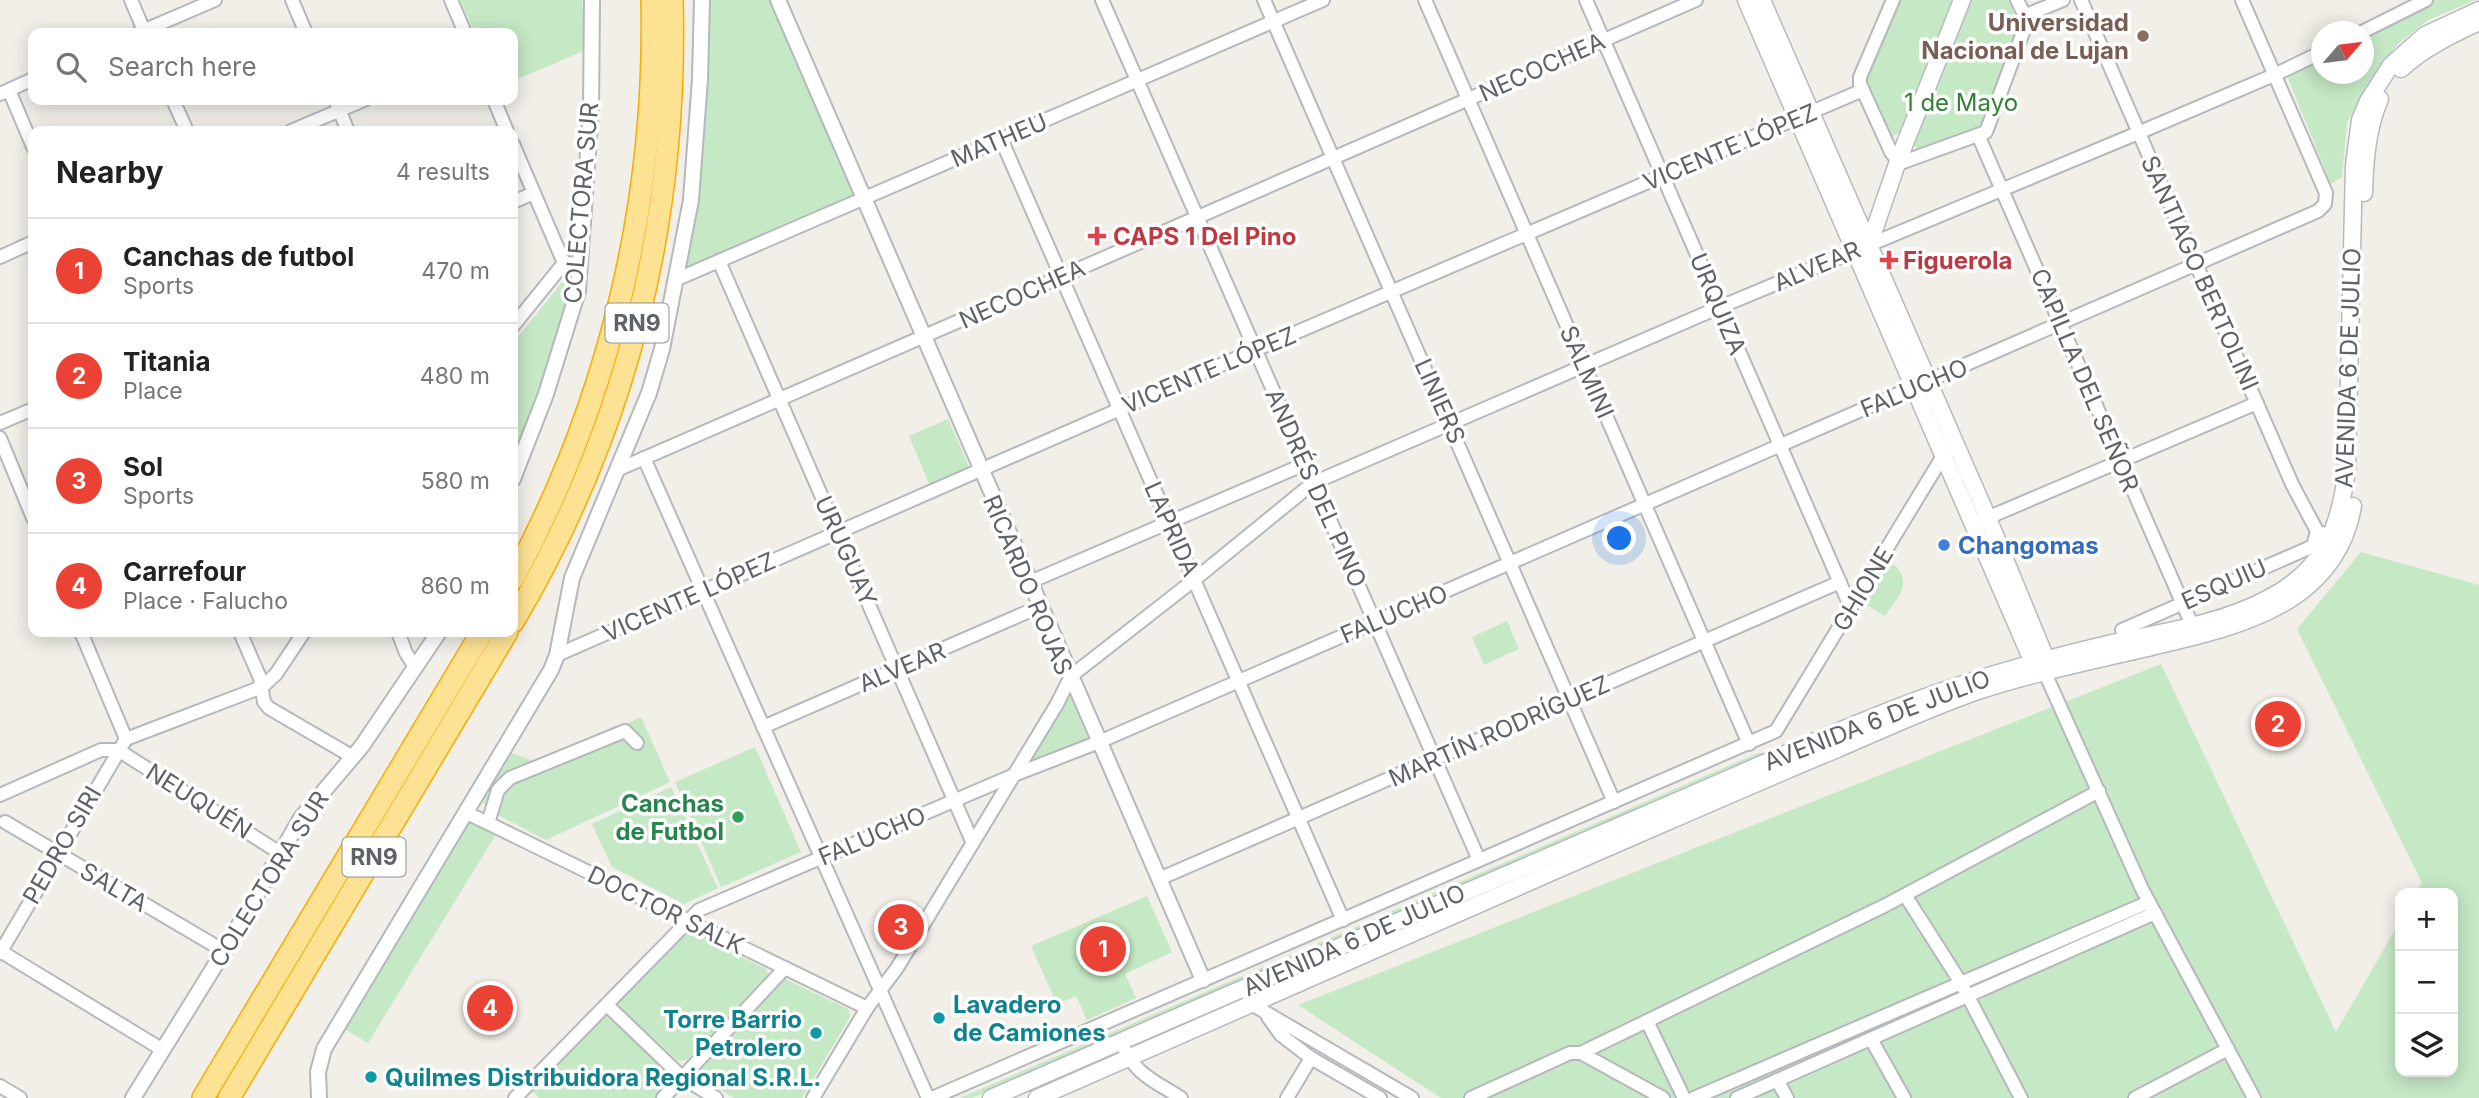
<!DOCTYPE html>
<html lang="en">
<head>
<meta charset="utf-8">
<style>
	body { margin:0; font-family:Inter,sans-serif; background:#f6f6f6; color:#222 }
	.controls { position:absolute; right:21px; bottom:21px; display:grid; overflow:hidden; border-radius:14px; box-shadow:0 4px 18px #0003 }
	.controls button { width:63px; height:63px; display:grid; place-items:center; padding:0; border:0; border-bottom:2px solid #e0e0e0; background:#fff; color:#222; font:35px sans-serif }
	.compass { position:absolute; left:2311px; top:21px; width:63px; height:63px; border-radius:50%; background:#fff; box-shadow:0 4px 18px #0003; rotate:62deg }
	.you { position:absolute; left:1620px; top:539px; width:24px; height:24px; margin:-18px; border:5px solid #fff; border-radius:50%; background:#1a73e8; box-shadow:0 0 0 10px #1a73e833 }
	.badge { display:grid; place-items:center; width:46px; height:46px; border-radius:50%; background:#ea4335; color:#fff; font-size:23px; font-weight:700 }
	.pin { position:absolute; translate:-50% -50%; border:4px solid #fff; box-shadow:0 2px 7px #0006 }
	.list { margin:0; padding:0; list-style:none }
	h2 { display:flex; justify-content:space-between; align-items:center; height:91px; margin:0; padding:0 28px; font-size:30px }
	h2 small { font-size:23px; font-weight:400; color:#767676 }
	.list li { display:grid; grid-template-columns:46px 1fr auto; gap:21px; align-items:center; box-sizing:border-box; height:105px; padding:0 28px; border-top:2px solid #e0e0e0 }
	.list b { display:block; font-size:26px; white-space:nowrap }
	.list p { margin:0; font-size:23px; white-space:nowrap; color:#767676 }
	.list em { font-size:23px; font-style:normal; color:#767676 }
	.icon { flex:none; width:38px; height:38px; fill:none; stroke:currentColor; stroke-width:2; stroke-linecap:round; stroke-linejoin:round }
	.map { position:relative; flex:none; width:2479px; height:1098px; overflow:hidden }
	.search { position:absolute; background:#fff; box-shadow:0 4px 18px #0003; left:28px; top:28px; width:490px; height:77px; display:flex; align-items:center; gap:18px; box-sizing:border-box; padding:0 24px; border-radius:14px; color:#767676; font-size:26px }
	.panel { position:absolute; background:#fff; box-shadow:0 4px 18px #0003; left:28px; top:126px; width:490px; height:511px; border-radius:14px }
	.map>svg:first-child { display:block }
	.green { fill:#c5e8c5 }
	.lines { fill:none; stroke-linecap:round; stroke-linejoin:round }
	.minor-casing { stroke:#b5b8bc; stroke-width:16 }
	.tertiary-casing { stroke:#b5b8bc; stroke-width:18 }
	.secondary-casing { stroke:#b6babf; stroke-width:19 }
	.motorway-casing { stroke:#f9ab00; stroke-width:24 }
	.minor { stroke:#fff; stroke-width:12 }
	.tertiary { stroke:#fff; stroke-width:14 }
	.secondary { stroke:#fff; stroke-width:16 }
	.motorway { stroke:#fde293; stroke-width:21 }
	.education-dot { fill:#8d6e63; stroke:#fff; stroke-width:2.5 }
	.health-dot { fill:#e0444e; stroke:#fff; stroke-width:2.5 }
	.shop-dot { fill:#3f7fe0; stroke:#fff; stroke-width:2.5 }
	.leisure-dot { fill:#2e9e5b; stroke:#fff; stroke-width:2.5 }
	.culture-dot { fill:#0f9aa8; stroke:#fff; stroke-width:2.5 }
	.labels { text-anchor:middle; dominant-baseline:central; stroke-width:7; stroke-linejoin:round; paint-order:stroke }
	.shield { fill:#fff; stroke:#8f9295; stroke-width:2 }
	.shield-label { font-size:23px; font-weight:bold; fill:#5f6368 }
	.education-label { font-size:24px; font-weight:bold; fill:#785e54; stroke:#fff; text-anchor:end }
	.street-label { font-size:24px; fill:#5f6368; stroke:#fff }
	.park-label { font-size:24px; fill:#348238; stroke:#fff }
	.health-label { font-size:24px; font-weight:bold; fill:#be3a42; stroke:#fff; text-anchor:start }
	.shop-label { font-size:24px; font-weight:bold; fill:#366cbe; stroke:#fff; text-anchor:start }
	.leisure-label { font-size:24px; font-weight:bold; fill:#27864d; stroke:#fff; text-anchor:end }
	.culture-label { font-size:24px; font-weight:bold; fill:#0d838f; stroke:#fff; text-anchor:start }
</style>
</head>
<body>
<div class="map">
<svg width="2479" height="1098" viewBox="0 0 2479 1098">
	<rect width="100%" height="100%" fill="#f1efe8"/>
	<g class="green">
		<polygon points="460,0 582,0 586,50 513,81 513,33 475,33"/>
		<polygon points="702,0 772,0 860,200 675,280 691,200"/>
		<polygon points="1898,0 1952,0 1899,133 1891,137 1866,82"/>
		<polygon points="1970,0 2008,0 2021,28 1982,127 1917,149 1913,142"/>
		<polygon points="2431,0 2476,0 2428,20 2399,43 2379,66 2347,122 2342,177 2331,184 2285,71 2321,53 2322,74 2364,74 2364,33"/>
		<path d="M567,276C580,297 524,433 513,460V343Z"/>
		<polygon points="948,419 970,469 930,486 909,436"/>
		<polygon points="2361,552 2479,585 2479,1098 1441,1098 1298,1005 2161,664 2336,1032 2400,921 2400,1072 2453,1072 2453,893 2416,893 2422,883 2297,629"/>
		<path d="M1895,565C1913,585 1897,597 1885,616L1865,604L1888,566Z"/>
		<polygon points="1507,621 1519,649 1484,665 1472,637"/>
		<polygon points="1069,692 1088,738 1028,763"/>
		<polygon points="641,717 670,782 546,840 490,811 483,802 511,753 540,763"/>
		<polygon points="755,747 801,852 721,887 675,782"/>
		<polygon points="1758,753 1765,753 972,1098 960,1098"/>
		<polygon points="671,787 718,888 684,904 612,867 592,824"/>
		<polygon points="470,821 495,836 368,1043 343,1028"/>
		<polygon points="1147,896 1172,952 1125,974 1136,998 1087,1020 1076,996 1057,1004 1031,946"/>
		<polygon points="688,931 766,969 768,975 701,1046 687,1060 678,1061 618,1006 618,1002"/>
		<polygon points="785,979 848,1009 850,1017 802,1098 734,1098 701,1078 700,1070"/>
		<polygon points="608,1011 676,1078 656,1098 539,1098 531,1090"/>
	</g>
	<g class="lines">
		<defs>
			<g id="minor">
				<polyline points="131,0 145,33"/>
				<polyline points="292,0 306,33"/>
				<polyline points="451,0 465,33"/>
				<polyline points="1102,0 1479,860"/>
				<polyline points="1264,0 1614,802"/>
				<polyline points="1425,0 1749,744"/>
				<polyline points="1586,0 1851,608"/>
				<polyline points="1893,0 1860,77 1860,84 1891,152 1898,161 1903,162 1986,132 2025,27 2027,20 2017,0"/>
				<polyline points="2081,0 2292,484 2317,531 2331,537"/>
				<polyline points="2024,16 2063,0"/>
				<polyline points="2362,32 2426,0"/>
				<polyline points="138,33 215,0"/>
				<polyline points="9,90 33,147"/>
				<polyline points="0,94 33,79"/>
				<polyline points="173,100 187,131"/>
				<polyline points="335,100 348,131"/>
				<polyline points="494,100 507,131"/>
				<polyline points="291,131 364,100"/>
				<polyline points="1978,135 2192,625"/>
				<polyline points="1001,139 1343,920"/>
				<polyline points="513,144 564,263 581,264"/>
				<polyline points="513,202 534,193"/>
				<polyline points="0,257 33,242"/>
				<polyline points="719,261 972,841"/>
				<polyline points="675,280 1323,0"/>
				<polyline points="513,326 564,263"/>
				<polyline points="0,423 33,409"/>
				<polyline points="0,438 33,518"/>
				<polyline points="644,458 928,1098"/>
				<polyline points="617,470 1696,0"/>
				<polyline points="1980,521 2257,403"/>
				<polyline points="1030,582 1305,464"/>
				<polyline points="2122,630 2311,547 2314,543 2317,531"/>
				<polyline points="81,632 126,739"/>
				<polyline points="240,632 260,678 264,702 269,708 353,757"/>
				<polyline points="398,632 406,653 415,667"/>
				<polyline points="557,655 1255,350 1863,90"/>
				<polyline points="2045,673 2142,889 2254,1098"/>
				<polyline points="763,727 1041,606"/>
				<polyline points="126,739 262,687 276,674 304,632"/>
				<polyline points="0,795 101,750 118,750 280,853"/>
				<polyline points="465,812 867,1008"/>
				<polyline points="5,822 224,951"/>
				<polyline points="488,823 498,790 510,778 625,731 637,743"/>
				<polyline points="1159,879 1840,582"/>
				<polyline points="1905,895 1961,983 2021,1098"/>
				<polyline points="0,951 163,1050"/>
				<polyline points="0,953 126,739"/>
				<polyline points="1249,998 1253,1005 1412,1098"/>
				<polyline points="607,1005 683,1078 716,1098"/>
				<polyline points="1268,1017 1281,1035 1311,1058 1380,1098"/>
				<polyline points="1647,1021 1684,1098"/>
				<polyline points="1871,1039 1904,1098"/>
				<path d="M1121,1042C1135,1075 1153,1080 1181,1098"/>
				<polyline points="1581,1053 1663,1098"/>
				<polyline points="1777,1080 1787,1098"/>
				<polyline points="0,1086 20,1098"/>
				<polyline points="515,1098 699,910 1014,775 1099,742 2318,211 2325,204 2326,193 2242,0"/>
				<polyline points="663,1098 785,968"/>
				<polyline points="813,1098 867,1008 897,968 1057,704 1071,676 1194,580 1313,483 1720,307 2138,133 2274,75 2322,52"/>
				<polyline points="932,1098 1776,731 1946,451"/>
				<polyline points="1287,1098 1311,1058"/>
				<polyline points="1471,1098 1570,1053 1581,1053 1886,905 2099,791"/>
				<polyline points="1694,1098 2149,902"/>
				<polyline points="1737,1098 2155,913"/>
				<polyline points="2135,1098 2228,1049"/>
			</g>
			<g id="tertiary">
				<polyline points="778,0 1203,980"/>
				<polyline points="513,479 546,394 578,291 591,111 592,0"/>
				<polyline points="133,1098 224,951 301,818 362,746 439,632"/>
				<polyline points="319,1098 318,1072 324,1049 551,670 557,655 572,578 649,393 662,349 691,200 700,79 702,0"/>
			</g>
			<g id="secondary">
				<polyline points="1746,0 2037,672"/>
				<polyline points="1762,0 1988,518 2049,666"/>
				<path d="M2401,69C2424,48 2451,35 2479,22"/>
				<path d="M2364,193C2365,161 2367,129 2380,99"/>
				<polyline points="1869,245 1898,161 1962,0"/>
				<path d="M991,1098C1208,1004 1425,908 1642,816C1732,778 1821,736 1912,702C1977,677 2044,659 2112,643C2163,632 2220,624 2267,599C2324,570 2340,528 2347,468L2354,165L2360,120L2368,101L2391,65L2425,35L2479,10"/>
				<path d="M1037,1098C1221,1017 1406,936 1591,855C1672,820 1753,784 1835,750C1882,730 1929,708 1978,691C2039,671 2102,659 2164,644C2245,625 2336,602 2353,506"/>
			</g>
			<g id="motorway">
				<path d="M513,579C609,402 657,202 652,0"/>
				<path d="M513,622C626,431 678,222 672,0"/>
				<polyline points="203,1098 482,632"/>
				<polyline points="229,1098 507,632"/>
			</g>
		</defs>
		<use href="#minor" class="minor-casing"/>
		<use href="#tertiary" class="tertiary-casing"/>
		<use href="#secondary" class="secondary-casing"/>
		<use href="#motorway" class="motorway-casing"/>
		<use href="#minor" class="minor"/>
		<use href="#tertiary" class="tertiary"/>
		<use href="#secondary" class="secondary"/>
		<use href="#motorway" class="motorway"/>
	</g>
	<circle class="education-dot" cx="2143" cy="36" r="7"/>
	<g class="health-dot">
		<path d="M1093.5 225.5h7v7h7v7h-7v7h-7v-7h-7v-7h7z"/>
		<path d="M1885.5 249.5h7v7h7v7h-7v7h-7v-7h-7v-7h7z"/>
	</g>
	<circle class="shop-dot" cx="1944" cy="545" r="7"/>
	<circle class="leisure-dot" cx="738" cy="817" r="7"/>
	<g class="culture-dot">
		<circle cx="939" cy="1018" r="7"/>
		<circle cx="816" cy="1033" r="7"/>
		<circle cx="371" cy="1077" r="7"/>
	</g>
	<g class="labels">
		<g class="shield">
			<rect x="605.5" y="303.5" width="63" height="39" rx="5"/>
			<rect x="342.5" y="837.5" width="63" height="39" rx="5"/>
		</g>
		<g class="shield-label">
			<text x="637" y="323">RN9</text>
			<text x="374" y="857">RN9</text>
		</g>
		<g class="education-label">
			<text x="2129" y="22">Universidad<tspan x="2129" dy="28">Nacional de Lujan</tspan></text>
		</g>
		<g class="street-label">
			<text transform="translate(1542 67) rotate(-24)">NECOCHEA</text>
			<text transform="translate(999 140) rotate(-23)">MATHEU</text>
			<text transform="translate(1730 147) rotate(-23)">VICENTE LÓPEZ</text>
			<text transform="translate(581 203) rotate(-85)">COLECTORA SUR</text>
			<text transform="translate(1817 266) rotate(-23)">ALVEAR</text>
			<text transform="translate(2200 273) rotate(66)">SANTIAGO BERTOLINI</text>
			<text transform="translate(1022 294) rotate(-24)">NECOCHEA</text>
			<text transform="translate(1718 304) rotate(67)">URQUIZA</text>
			<text transform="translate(2348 368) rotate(-88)">AVENIDA 6 DE JULIO</text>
			<text transform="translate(1209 370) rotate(-23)">VICENTE LÓPEZ</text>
			<text transform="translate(1587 372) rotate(66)">SALMINI</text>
			<text transform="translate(2085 380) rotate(67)">CAPILLA DEL SEÑOR</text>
			<text transform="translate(1914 388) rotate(-23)">FALUCHO</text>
			<text transform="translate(1440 401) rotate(66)">LINIERS</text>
			<text transform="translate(1316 488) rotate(66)">ANDRÉS DEL PINO</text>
			<text transform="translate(1172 529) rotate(66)">LAPRIDA</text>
			<text transform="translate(846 551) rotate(66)">URUGUAY</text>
			<text transform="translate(2224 584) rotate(-24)">ESQUIU</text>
			<text transform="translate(1028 585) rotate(67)">RICARDO ROJAS</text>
			<text transform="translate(1863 589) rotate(-59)">GHIONE</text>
			<text transform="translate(689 597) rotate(-24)">VICENTE LÓPEZ</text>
			<text transform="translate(1394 614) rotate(-23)">FALUCHO</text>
			<text transform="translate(902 667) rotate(-23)">ALVEAR</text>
			<text transform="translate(1877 720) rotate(-21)">AVENIDA 6 DE JULIO</text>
			<text transform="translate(1499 731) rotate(-24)">MARTÍN RODRÍGUEZ</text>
			<text transform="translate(199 801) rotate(32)">NEUQUÉN</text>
			<text transform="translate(872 836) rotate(-23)">FALUCHO</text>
			<text transform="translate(62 845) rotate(-60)">PEDRO SIRI</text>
			<text transform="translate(269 879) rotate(-58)">COLECTORA SUR</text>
			<text transform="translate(114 887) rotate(30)">SALTA</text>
			<text transform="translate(666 910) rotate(26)">DOCTOR SALK</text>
			<text transform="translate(1354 940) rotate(-24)">AVENIDA 6 DE JULIO</text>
		</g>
		<g class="park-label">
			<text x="1961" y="102">1 de Mayo</text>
		</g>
		<g class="health-label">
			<text x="1113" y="236">CAPS 1 Del Pino</text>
			<text x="1903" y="260">Figuerola</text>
		</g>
		<g class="shop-label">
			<text x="1958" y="545">Changomas</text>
		</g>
		<g class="leisure-label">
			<text x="724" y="803">Canchas<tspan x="724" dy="28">de Futbol</tspan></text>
		</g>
		<g class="culture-label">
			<text x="953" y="1004">Lavadero<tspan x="953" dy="28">de Camiones</tspan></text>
			<text x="802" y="1019" text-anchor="end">Torre Barrio<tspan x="802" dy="28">Petrolero</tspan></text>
			<text x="385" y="1077">Quilmes Distribuidora Regional S.R.L.</text>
		</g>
	</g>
</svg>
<div class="controls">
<button>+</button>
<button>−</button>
<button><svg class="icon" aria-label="layers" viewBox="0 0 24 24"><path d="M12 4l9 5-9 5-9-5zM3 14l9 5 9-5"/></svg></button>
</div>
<svg class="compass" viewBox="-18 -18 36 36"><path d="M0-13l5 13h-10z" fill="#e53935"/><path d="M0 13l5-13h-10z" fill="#767676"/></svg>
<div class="you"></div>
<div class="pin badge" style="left:1103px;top:949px">1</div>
<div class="pin badge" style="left:2278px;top:724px">2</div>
<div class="pin badge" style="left:901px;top:927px">3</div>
<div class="pin badge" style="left:490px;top:1008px">4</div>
<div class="search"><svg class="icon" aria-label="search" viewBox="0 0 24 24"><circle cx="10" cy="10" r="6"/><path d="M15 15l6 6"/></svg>Search here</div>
<section class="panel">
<h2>Nearby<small>4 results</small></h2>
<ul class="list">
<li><span class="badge">1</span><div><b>Canchas de futbol</b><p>Sports</p></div><em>470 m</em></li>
<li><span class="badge">2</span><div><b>Titania</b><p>Place</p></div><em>480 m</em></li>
<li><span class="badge">3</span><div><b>Sol</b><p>Sports</p></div><em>580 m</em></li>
<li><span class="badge">4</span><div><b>Carrefour</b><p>Place · Falucho</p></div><em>860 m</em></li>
</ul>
</section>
</div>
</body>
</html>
